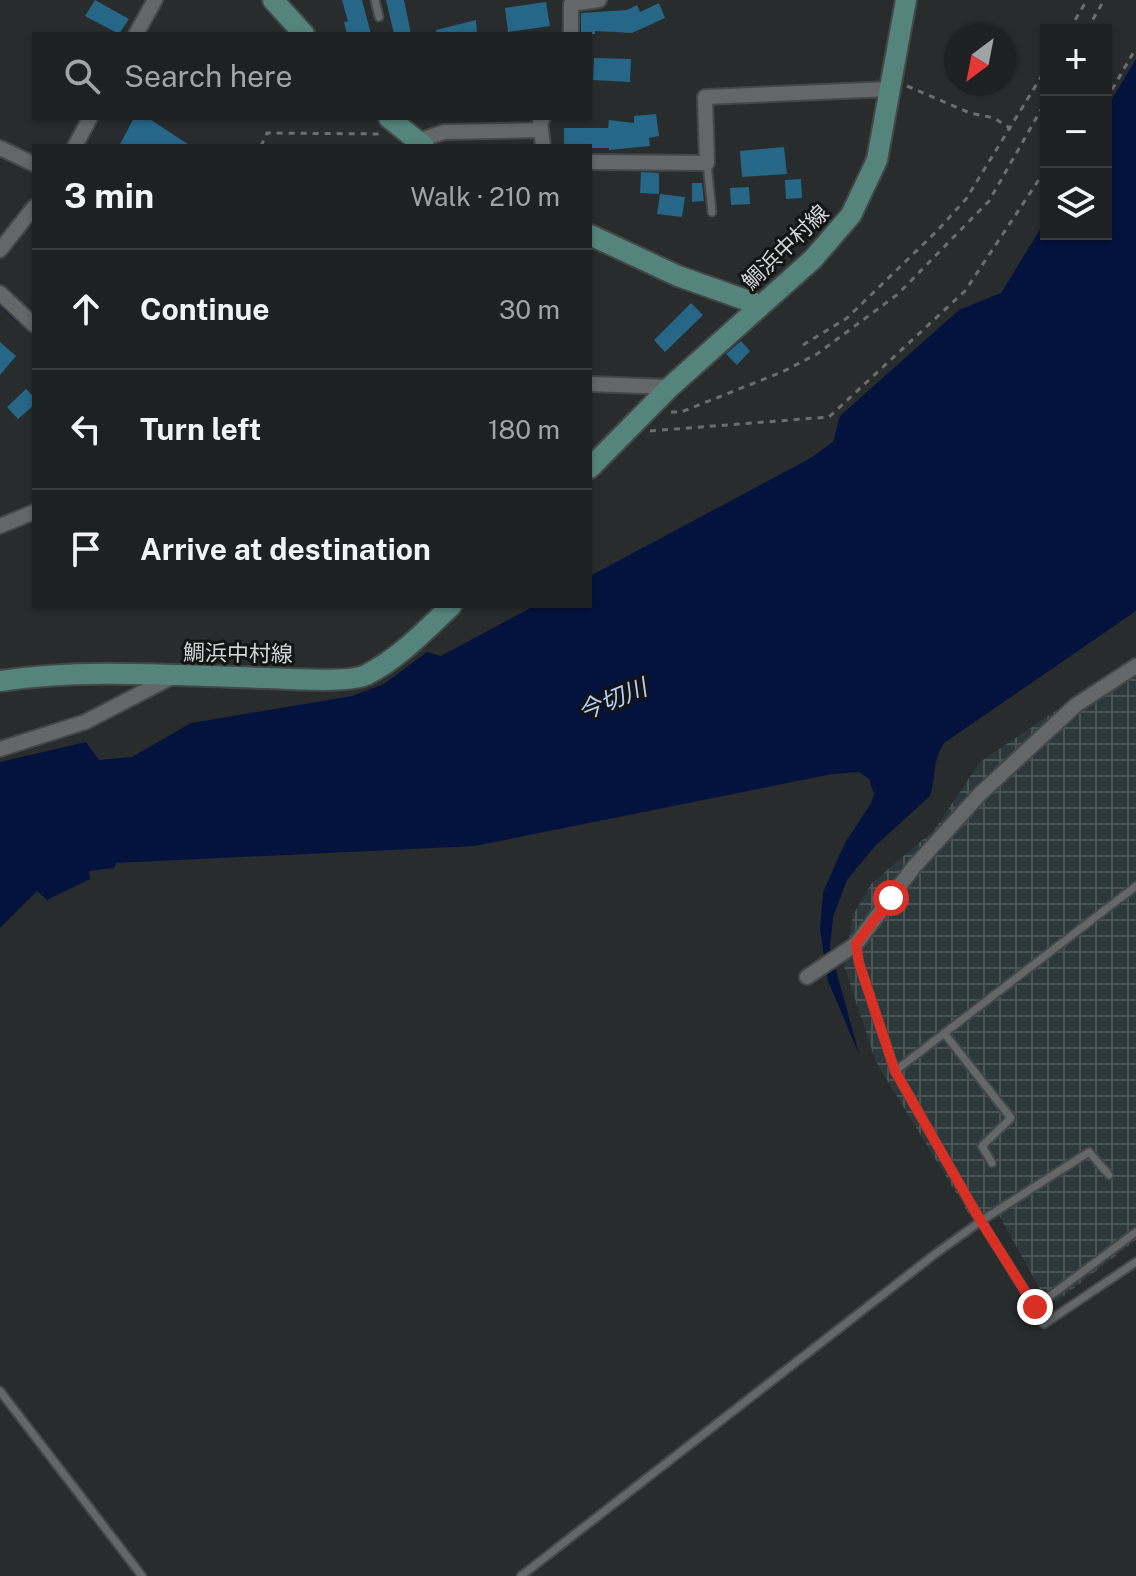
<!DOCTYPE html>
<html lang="en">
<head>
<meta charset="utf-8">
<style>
	body { margin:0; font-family:"Public Sans","Noto Sans JP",sans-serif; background:#2b2e2f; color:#f1f3f6 }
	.controls { position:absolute; right:24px; top:24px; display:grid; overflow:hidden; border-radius:0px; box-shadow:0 2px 6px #0004 }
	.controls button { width:72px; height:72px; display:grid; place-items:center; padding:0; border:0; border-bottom:2px solid #3c3e40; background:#1e2122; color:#f1f3f6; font:40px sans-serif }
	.compass { position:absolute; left:944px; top:24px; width:72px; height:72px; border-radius:50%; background:#1e2122; box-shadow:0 2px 6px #0004; rotate:212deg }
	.stop { position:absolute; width:24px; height:24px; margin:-18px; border:6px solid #d93025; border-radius:50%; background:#fff }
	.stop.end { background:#d93025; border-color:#fff; box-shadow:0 2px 8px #0008 }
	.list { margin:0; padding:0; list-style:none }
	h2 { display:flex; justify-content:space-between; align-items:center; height:104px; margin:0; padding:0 32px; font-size:34px }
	h2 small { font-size:26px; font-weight:400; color:#a1a3a5 }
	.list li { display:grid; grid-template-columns:52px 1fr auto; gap:24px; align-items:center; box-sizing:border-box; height:120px; padding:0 32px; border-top:2px solid #3c3e40 }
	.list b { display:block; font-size:30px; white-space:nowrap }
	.list em { font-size:26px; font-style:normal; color:#a1a3a5 }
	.icon { flex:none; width:44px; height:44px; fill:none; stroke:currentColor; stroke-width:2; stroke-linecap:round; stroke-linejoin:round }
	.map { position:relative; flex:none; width:1136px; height:1576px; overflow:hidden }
	.search { position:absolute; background:#1e2122; box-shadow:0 2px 6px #0004; left:32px; top:32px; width:560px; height:88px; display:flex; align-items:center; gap:20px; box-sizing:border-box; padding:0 28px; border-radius:0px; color:#a1a3a5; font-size:30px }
	.panel { position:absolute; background:#1e2122; box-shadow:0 2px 6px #0004; left:32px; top:144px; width:560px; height:464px; border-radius:0px }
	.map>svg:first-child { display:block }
	.industrial { fill:url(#industrial-grid) }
	.water { fill:#03133d }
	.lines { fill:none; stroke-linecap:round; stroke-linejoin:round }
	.stream { stroke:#03133d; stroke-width:4 }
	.building { fill:#266788 }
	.lane-casing { stroke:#434747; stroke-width:11 }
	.street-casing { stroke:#434747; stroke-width:18 }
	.secondary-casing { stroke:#434747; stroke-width:24 }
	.path { stroke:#6a6e6e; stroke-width:3; stroke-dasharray:6 6; stroke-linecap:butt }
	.lane { stroke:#636768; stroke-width:7 }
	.street { stroke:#636768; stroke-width:14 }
	.secondary { stroke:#55847d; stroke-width:20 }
	.route { stroke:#d93025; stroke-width:10 }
	.labels { text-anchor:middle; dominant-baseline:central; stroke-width:6; stroke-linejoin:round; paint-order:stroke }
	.street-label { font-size:22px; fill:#d1d4d4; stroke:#121414 }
	.water-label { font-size:24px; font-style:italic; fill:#b6cdfa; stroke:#121414 }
</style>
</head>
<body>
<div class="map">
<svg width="1136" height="1576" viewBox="0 0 1136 1576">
	<defs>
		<pattern id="industrial-grid" width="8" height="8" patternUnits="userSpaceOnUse" patternTransform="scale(2)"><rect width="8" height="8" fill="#2c3839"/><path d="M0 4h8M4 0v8" fill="none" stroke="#4a5455"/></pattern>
	</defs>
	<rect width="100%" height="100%" fill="#282c2d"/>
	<polygon class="industrial" points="1125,664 1136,671 1136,1240 1056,1302 1041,1291 995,1208 975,1224 876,1062 844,966 853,915 871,884 935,829 980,762"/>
	<path class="water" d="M1136,59V611L944,743C931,765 937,774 930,796L875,846L847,880L833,917L830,948L859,1054L828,981L820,929L823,892L845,843L871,803L874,794L869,779L859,772L832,774L475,846L116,863L114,868L89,871L90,879L47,900L37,891L0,928V762L86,742L99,760L132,757L191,723L352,696L384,684L427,652L441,656L534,606H590V576L809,459L833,442L840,416L959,310L1001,293L1046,220V234H1106V109Z"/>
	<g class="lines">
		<polyline class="stream" points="0,303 19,321"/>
	</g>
	<g class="building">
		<polygon points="95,0 129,19 119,34 85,16"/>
		<polygon points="342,0 362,0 371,34 347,34 344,22 348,21"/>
		<polygon points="386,0 404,0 411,34 394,34"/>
		<polygon points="546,2 550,26 508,32 505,8"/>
		<polygon points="659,3 665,18 632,33 595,31 595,34 581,34 581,13 627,10 637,5 640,12"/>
		<polygon points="476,20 477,34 437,34 436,30"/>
		<polygon points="594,58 631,59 630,82 593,80"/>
		<polygon points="656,114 659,136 649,138 650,146 609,150 609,148 590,148 590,146 564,146 564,128 608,128 609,120 634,123 634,116"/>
		<polygon points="134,118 148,118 191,146 119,146"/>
		<polygon points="784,147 787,174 742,177 740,151"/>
		<polygon points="641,172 659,173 659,194 640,193"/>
		<polygon points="801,179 802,198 786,199 785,180"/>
		<polygon points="692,183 702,183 704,201 692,202"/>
		<polygon points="749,187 750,204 731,205 730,188"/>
		<polygon points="660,194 685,197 682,217 657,214"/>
		<polygon points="691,303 703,315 665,352 654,340"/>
		<polygon points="741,341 750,351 737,365 726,354"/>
		<polygon points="0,342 16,356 0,375"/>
		<polygon points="26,389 34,397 34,405 18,419 7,407"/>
	</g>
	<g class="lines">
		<defs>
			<g id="lane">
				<polyline points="375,0 379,17"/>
				<polyline points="707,163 712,212"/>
				<polyline points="1136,886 895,1071 976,1213 1035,1307 1136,1232"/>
				<polyline points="856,944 859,963 895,1071"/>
				<polyline points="944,1033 1011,1118 982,1146 992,1163"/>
				<polyline points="1035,1307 1044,1324 1136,1262"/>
				<polyline points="0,1391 142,1576"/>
				<polyline points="521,1576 935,1254 981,1221 1089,1152 1109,1175"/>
			</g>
			<g id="street">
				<polyline points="136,34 155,0"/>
				<polyline points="571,34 571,4 599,0"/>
				<polyline points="418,141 444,132 541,130"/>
				<polyline points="75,146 90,118"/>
				<polyline points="543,146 540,123 543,118"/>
				<polyline points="0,148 34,164"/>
				<polyline points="590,162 707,163 705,97 890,89"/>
				<polyline points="0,250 34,207"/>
				<polyline points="0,293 34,325"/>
				<polyline points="590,384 670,387"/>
				<polyline points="0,526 34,512"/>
				<polyline points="0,749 85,722 174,676"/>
				<polyline points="807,977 856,944 913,868 981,793 1076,705 1136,666"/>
			</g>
			<g id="secondary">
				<polyline points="273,0 304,34"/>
				<polyline points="389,118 424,146"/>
				<polyline points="590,235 678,276 760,305"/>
				<polyline points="590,468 670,387 813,259 851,215 877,160 906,0"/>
				<path d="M0,681C88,668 179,676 268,678C289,679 349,683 366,675C398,659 425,631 451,606"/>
			</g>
		</defs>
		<use href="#lane" class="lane-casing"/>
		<use href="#street" class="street-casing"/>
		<use href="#secondary" class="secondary-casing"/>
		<g class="path">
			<polyline points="1069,30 1087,0"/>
			<polyline points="1087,30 1104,0"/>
			<polyline points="907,86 970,113 994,118 1011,129"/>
			<polyline points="1106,100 1136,48"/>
			<polyline points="261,146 267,133 381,134"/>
			<polyline points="803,345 847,318 937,231 966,199 1046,69"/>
			<polyline points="671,412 681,412 782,372 817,354 898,294 989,201 1046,101"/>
			<polyline points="650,431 829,417 965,291 1046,169"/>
		</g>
		<use href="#lane" class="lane"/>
		<use href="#street" class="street"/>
		<use href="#secondary" class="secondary"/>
	</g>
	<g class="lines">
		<polyline class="route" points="891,898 856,944 859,963 895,1071 976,1213 1035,1307"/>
	</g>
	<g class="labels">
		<g class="street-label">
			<text transform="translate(785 247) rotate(-44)">鯛浜中村線</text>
			<text transform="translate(238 653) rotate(1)">鯛浜中村線</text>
		</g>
		<g class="water-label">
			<text transform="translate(612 699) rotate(-22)">今切川</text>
		</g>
	</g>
</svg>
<div class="controls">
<button>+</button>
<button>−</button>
<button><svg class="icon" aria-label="layers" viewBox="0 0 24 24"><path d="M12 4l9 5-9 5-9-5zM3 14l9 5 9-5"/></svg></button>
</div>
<svg class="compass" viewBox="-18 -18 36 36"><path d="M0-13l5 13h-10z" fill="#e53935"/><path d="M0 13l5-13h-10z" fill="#a1a3a5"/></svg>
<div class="stop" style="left:891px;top:898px"></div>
<div class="stop end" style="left:1035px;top:1307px"></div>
<div class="search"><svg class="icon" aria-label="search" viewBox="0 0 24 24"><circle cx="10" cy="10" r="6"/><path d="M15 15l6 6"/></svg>Search here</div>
<section class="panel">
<h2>3 min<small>Walk · 210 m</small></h2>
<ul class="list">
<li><svg class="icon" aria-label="ahead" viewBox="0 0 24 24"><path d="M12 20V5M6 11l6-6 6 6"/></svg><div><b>Continue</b></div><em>30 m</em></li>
<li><svg class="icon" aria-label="left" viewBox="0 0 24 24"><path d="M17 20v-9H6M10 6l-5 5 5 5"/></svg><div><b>Turn left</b></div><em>180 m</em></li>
<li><svg class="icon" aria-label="arrive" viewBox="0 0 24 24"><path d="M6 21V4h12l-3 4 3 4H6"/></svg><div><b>Arrive at destination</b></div></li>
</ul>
</section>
</div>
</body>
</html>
